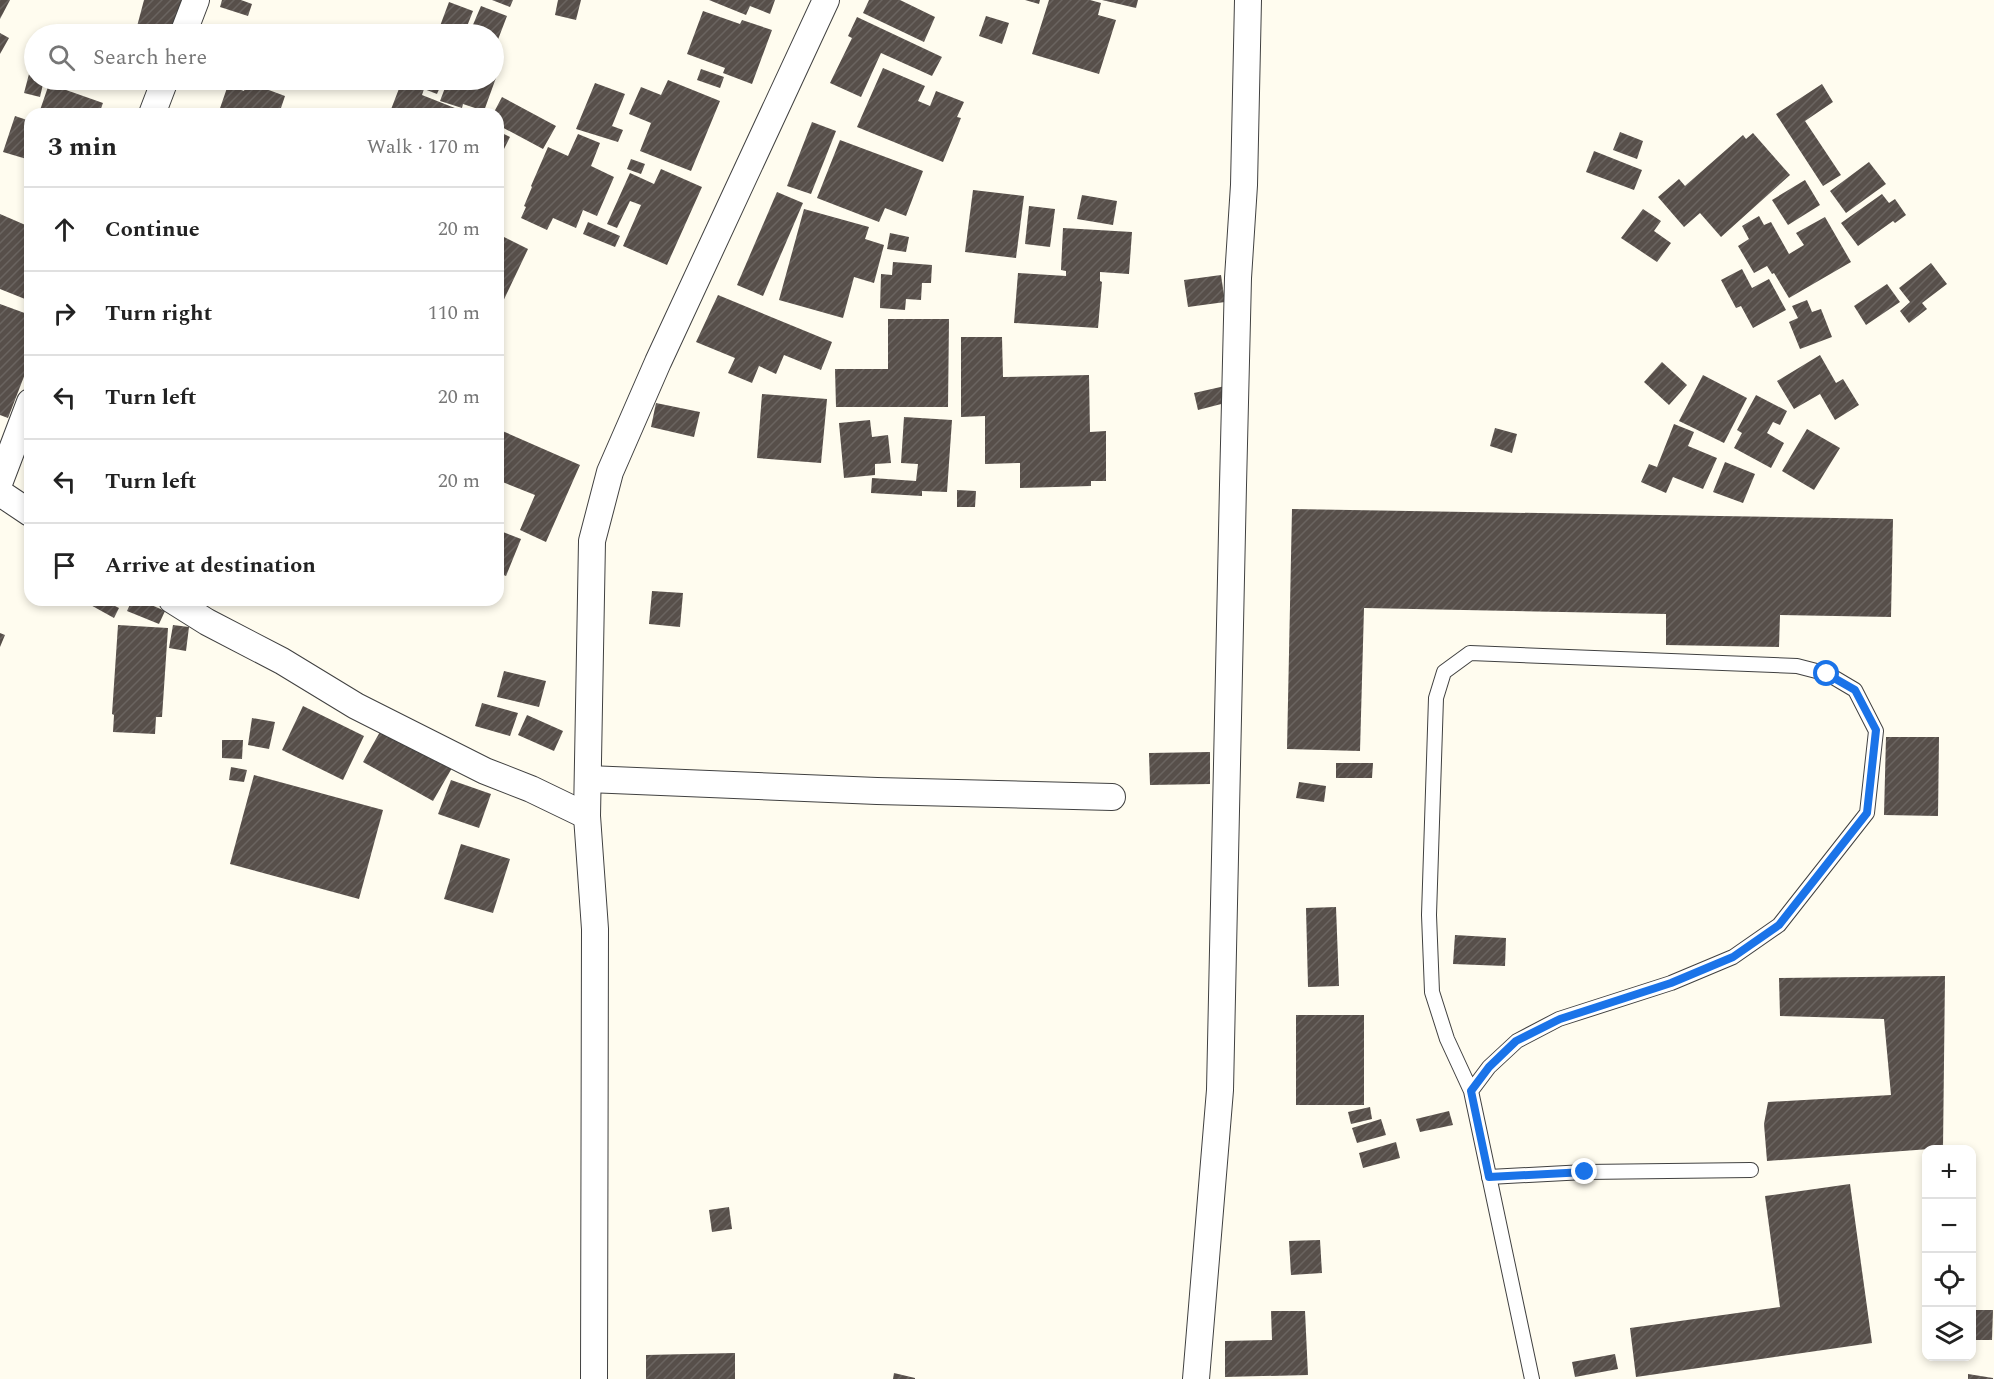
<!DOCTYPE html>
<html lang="en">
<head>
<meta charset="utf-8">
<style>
	body { margin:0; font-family:Spectral,serif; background:#f2f2f2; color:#222 }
	.controls { position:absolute; right:18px; bottom:18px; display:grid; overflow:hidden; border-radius:12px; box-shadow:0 3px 9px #0003 }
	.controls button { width:54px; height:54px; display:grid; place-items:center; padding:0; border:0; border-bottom:2px solid #e0e0e0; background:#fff; color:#222; font:30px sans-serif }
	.stop { position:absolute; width:18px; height:18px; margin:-14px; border:4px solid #1a73e8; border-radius:50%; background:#fff }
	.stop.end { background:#1a73e8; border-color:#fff; box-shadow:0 2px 6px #0008 }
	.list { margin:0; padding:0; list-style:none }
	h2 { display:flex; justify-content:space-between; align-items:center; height:78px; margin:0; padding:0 24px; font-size:26px }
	h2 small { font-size:20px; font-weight:400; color:#767676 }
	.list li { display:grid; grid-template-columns:39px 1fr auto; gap:18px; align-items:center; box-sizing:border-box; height:84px; padding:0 24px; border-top:2px solid #e0e0e0 }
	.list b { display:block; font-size:22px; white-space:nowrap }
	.list em { font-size:20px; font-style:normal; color:#767676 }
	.icon { flex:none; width:33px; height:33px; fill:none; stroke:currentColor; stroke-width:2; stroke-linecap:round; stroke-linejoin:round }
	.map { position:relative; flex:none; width:1994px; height:1379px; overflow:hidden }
	.search { position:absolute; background:#fff; box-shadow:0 3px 9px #0003; left:24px; top:24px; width:480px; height:66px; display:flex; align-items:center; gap:15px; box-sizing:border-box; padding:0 21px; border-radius:33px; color:#767676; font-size:22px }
	.panel { position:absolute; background:#fff; box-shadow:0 3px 9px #0003; left:24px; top:108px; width:480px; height:498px; border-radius:18px }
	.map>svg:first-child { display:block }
	.building { fill:url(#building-hatch) }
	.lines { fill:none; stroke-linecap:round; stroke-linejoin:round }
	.lane-casing { stroke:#414141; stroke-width:16 }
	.street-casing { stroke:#414141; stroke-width:28 }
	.lane { stroke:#fff; stroke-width:14 }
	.street { stroke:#fff; stroke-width:26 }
	.route { stroke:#1a73e8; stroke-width:8 }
</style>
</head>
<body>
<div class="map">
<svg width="1994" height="1379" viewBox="0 0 1994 1379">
	<defs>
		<pattern id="building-hatch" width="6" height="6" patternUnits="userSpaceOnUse" patternTransform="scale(1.5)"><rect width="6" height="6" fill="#574f4a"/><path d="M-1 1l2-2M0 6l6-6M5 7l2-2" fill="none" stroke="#6a6460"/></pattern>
	</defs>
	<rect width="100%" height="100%" fill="#fffcef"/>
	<g class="building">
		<polygon points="0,0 10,0 0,19"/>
		<polygon points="144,0 182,0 173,34 135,34"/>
		<polygon points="222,0 241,0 252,4 248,16 220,7"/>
		<polygon points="492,0 513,0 510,7"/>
		<polygon points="558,0 581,0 576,20 555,15"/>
		<polygon points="709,0 775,0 770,14 750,6 746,15"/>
		<polygon points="869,0 900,0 935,17 924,42 863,13"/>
		<polygon points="1025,0 1040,0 1039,4"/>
		<polygon points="1049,0 1090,0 1101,3 1098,15 1116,20 1099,74 1032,54"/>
		<polygon points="1102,0 1138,0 1136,8"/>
		<polygon points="449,2 473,11 464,34 437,34"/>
		<polygon points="481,6 507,16 494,50 494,34 469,34"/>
		<polygon points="703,11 740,24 742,20 772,30 752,84 723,73 725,68 687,54"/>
		<polygon points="986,16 1009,23 1002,44 979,36"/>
		<polygon points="857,17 942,57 932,76 881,53 861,97 830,83 852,38 848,36"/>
		<polygon points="0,33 9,38 0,54"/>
		<polygon points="34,55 34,80 44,80 40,97 24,93"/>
		<polygon points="883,68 925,86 918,101 930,106 936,91 964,102 957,117 961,118 943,162 857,127"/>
		<polygon points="701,69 724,77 720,88 697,80"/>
		<polygon points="494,74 497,75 484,111 463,104 462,108 440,101 448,80 494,80"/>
		<polygon points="406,80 443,80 437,94 424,89 422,95 470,114 390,112 400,86 403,87"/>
		<polygon points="668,80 720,101 691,171 640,151 651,123 629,114 641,87 661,95"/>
		<polygon points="247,82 285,96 279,114 218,114 228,85 244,91"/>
		<polygon points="595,83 625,94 612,126 623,130 618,142 576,129"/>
		<polygon points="49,84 103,103 99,114 39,113"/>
		<polygon points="1822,84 1833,102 1805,121 1841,175 1823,186 1776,114"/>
		<polygon points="502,97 556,126 543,149 498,125 498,114 493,114"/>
		<polygon points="15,116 30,121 30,160 3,152"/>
		<polygon points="812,122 836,131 811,194 787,186"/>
		<polygon points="498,131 510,137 498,161"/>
		<polygon points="1620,132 1643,141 1637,159 1613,150"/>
		<polygon points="1753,133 1790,175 1721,237 1700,213 1684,227 1658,197 1679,179 1685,186 1743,135 1746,139"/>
		<polygon points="578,134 600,143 591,166 614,177 597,216 583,210 576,228 553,218 547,230 521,218 526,207 524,206 532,187 531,186 548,147 568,156"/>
		<polygon points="840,140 923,171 906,216 885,208 879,222 817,198"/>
		<polygon points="1594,151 1642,170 1634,190 1586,172"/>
		<polygon points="631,159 645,164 641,174 627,169"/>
		<polygon points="1869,162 1886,184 1846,213 1830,191"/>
		<polygon points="661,169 702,187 667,265 623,246 641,205 630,201 617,228 607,224 630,173 654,184"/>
		<polygon points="1805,180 1820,205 1788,225 1772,200"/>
		<polygon points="973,190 1024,196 1016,258 965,252"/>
		<polygon points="777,192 803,203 763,296 737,285"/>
		<polygon points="1882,194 1889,203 1895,199 1906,215 1895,223 1893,221 1858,246 1841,223"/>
		<polygon points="1082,195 1117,201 1113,225 1077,219"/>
		<polygon points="1029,206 1055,209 1050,247 1025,244"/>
		<polygon points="804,209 869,227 865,239 884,245 874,283 854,277 843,318 779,300"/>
		<polygon points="1643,209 1661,221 1654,231 1671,243 1657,262 1621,238"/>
		<polygon points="0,214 30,227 30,301 0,289"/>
		<polygon points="1759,216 1764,225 1771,222 1789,254 1804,245 1796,233 1825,217 1851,262 1789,298 1774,273 1772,274 1767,266 1754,273 1738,246 1749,239 1742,226"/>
		<polygon points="588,222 620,236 615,247 583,234"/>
		<polygon points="1063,228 1132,232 1129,274 1100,272 1100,281 1102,282 1098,328 1014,323 1018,273 1066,276 1066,271 1061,270"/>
		<polygon points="890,233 909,237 906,252 887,249"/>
		<polygon points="502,236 528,249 498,312 498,244"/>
		<polygon points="893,262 932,265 931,283 922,283 921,300 906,299 905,310 880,308 881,274 892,275"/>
		<polygon points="1931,263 1947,284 1922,303 1927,309 1909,323 1900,311 1910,302 1899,288"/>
		<polygon points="1742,269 1752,288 1769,279 1786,310 1753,328 1741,306 1736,308 1721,280"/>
		<polygon points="1221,275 1225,302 1188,307 1184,280"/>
		<polygon points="1887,284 1900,302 1866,325 1854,306"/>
		<polygon points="718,295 832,342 821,370 784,355 776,374 759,366 752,383 728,373 735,358 696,342"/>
		<polygon points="1807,300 1812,312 1821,309 1832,337 1800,349 1789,322 1798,318 1792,306"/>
		<polygon points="0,304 30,315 30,361 8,418 0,415"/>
		<polygon points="888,319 949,319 948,407 836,407 835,369 888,369"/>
		<polygon points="961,337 1002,337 1003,377 1089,375 1090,432 1106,431 1106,481 1091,481 1091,486 1020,488 1020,463 985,464 985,416 961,417"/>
		<polygon points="1820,355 1836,383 1843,379 1859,405 1835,420 1820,394 1794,409 1777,381"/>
		<polygon points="1662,362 1687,385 1669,405 1644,382"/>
		<polygon points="1703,375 1747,398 1724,443 1679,421"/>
		<polygon points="1225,386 1229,402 1198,410 1194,393"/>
		<polygon points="762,394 827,399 821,463 757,458"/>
		<polygon points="1756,395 1787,411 1780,425 1773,422 1767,433 1784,443 1771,468 1734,448 1742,433 1737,430"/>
		<polygon points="656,403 700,412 694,437 651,427"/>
		<polygon points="904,417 952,420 947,492 922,491 922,496 871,493 872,478 916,481 918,464 901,463"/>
		<polygon points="870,420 872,437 888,435 891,463 875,464 875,475 844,478 839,423"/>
		<polygon points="1674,424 1694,432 1688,446 1717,458 1703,489 1673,477 1666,493 1641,482 1649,464 1657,467"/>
		<polygon points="1495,428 1517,434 1512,453 1490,446"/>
		<polygon points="498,429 580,465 546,542 520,530 535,495 500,481 498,486"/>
		<polygon points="1807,429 1840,448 1814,490 1782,471"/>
		<polygon points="1725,462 1755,474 1743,503 1713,492"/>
		<polygon points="957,490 976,491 975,507 957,507"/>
		<polygon points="1292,509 1893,519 1891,617 1780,615 1779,647 1666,645 1666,614 1364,608 1360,751 1287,749"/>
		<polygon points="498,530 521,539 506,576 498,573"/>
		<polygon points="652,591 683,593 680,627 649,624"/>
		<polygon points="88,600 103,600 119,608 114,618 87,603"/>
		<polygon points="132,600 140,600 165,611 159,624 127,611"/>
		<polygon points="118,625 168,628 162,717 156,717 155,734 113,732 114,715 112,714"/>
		<polygon points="173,625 189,627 186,651 169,648"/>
		<polygon points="0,633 5,635 0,647"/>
		<polygon points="504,671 546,681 539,707 497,697"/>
		<polygon points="482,703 518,713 510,736 475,726"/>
		<polygon points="303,706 364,736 343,780 282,750"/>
		<polygon points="527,715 563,731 554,751 518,735"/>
		<polygon points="252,718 275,722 269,749 248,745"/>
		<polygon points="381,730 452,768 433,801 363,762"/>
		<polygon points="1886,737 1939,737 1938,816 1884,815"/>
		<polygon points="222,740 243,740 242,759 222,758"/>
		<polygon points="1210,752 1210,784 1150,785 1149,753"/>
		<polygon points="1336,763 1373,763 1372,778 1336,778"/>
		<polygon points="231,767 247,770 244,782 229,780"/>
		<polygon points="254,775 383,810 359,899 230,864"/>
		<polygon points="451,780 491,794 479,828 438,814"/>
		<polygon points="1299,782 1326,786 1324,802 1296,798"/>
		<polygon points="461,844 510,859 493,913 444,899"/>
		<polygon points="1336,907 1339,986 1308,987 1306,908"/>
		<polygon points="1455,935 1506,938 1505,966 1453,964"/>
		<polygon points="1945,976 1943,1148 1767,1161 1764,1124 1768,1102 1891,1095 1884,1019 1780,1016 1779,978"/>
		<rect x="1296" y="1015" width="68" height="90"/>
		<polygon points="1370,1107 1372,1119 1351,1124 1348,1112"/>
		<polygon points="1449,1111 1453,1125 1420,1132 1416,1119"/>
		<polygon points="1381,1119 1386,1135 1357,1143 1352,1128"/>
		<polygon points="1396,1142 1400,1158 1363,1168 1359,1153"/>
		<polygon points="1850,1184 1872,1343 1636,1377 1630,1328 1780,1307 1765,1196"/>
		<polygon points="729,1207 732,1229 712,1232 709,1210"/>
		<polygon points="1320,1240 1322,1273 1291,1275 1289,1241"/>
		<polygon points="1972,1310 1993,1310 1992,1340 1972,1340"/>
		<polygon points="1271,1311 1305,1311 1308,1375 1225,1377 1225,1341 1272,1340"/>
		<polygon points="735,1353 735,1379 646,1379 646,1355"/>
		<polygon points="1615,1354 1618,1369 1575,1377 1572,1362"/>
		<polygon points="894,1373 915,1378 915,1379 893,1379"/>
		<polygon points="1968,1374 1993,1378 1993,1379 1968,1379"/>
	</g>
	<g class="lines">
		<defs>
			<g id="lane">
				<polyline points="1471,1091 1489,1067 1517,1041 1559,1019 1671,983 1733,957 1779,925 1867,813 1876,731 1855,690 1828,674 1797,666 1470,653 1444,672 1436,698 1429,915 1432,992 1447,1039 1471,1091 1532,1379"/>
				<polyline points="1489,1177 1585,1172 1751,1170"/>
			</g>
			<g id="street">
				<polyline points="183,34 196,0"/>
				<polyline points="152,114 165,80"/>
				<polyline points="0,481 30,402"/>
				<polyline points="0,493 30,513"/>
				<polyline points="172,600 207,622 282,661 356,706 485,771 531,789 587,816"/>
				<polyline points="588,779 877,791 1112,797"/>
				<polyline points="594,1379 595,929 587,816 592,541 610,472 658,362 826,0"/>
				<polyline points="1196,1379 1220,1090 1233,485 1238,278 1244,185 1248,0"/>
			</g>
		</defs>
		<use href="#lane" class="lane-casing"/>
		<use href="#street" class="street-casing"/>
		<use href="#lane" class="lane"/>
		<use href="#street" class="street"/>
	</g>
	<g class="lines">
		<polyline class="route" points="1585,1172 1489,1177 1471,1091 1489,1067 1516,1041 1560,1019 1671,983 1733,957 1779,925 1867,813 1876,730 1855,690 1827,674"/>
	</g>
</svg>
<div class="controls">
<button>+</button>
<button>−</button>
<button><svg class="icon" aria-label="locate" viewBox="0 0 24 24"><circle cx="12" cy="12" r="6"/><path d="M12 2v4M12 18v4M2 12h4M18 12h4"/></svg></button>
<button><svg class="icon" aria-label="layers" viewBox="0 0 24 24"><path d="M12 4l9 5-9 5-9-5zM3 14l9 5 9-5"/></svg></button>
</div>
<div class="stop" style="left:1827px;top:674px"></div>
<div class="stop end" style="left:1585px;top:1172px"></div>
<div class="search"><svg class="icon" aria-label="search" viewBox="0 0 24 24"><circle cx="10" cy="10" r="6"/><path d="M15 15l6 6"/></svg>Search here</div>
<section class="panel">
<h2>3 min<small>Walk · 170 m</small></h2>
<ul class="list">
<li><svg class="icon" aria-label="ahead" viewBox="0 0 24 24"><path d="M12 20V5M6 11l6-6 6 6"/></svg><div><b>Continue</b></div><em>20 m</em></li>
<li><svg class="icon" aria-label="right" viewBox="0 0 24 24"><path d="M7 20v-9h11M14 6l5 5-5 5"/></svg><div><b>Turn right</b></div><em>110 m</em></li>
<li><svg class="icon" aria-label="left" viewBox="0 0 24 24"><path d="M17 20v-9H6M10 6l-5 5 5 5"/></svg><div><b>Turn left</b></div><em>20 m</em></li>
<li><svg class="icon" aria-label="left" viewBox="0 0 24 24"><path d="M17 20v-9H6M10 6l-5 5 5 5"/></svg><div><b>Turn left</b></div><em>20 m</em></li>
<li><svg class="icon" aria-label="arrive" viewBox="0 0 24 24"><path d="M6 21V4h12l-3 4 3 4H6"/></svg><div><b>Arrive at destination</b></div></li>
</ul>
</section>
</div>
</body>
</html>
